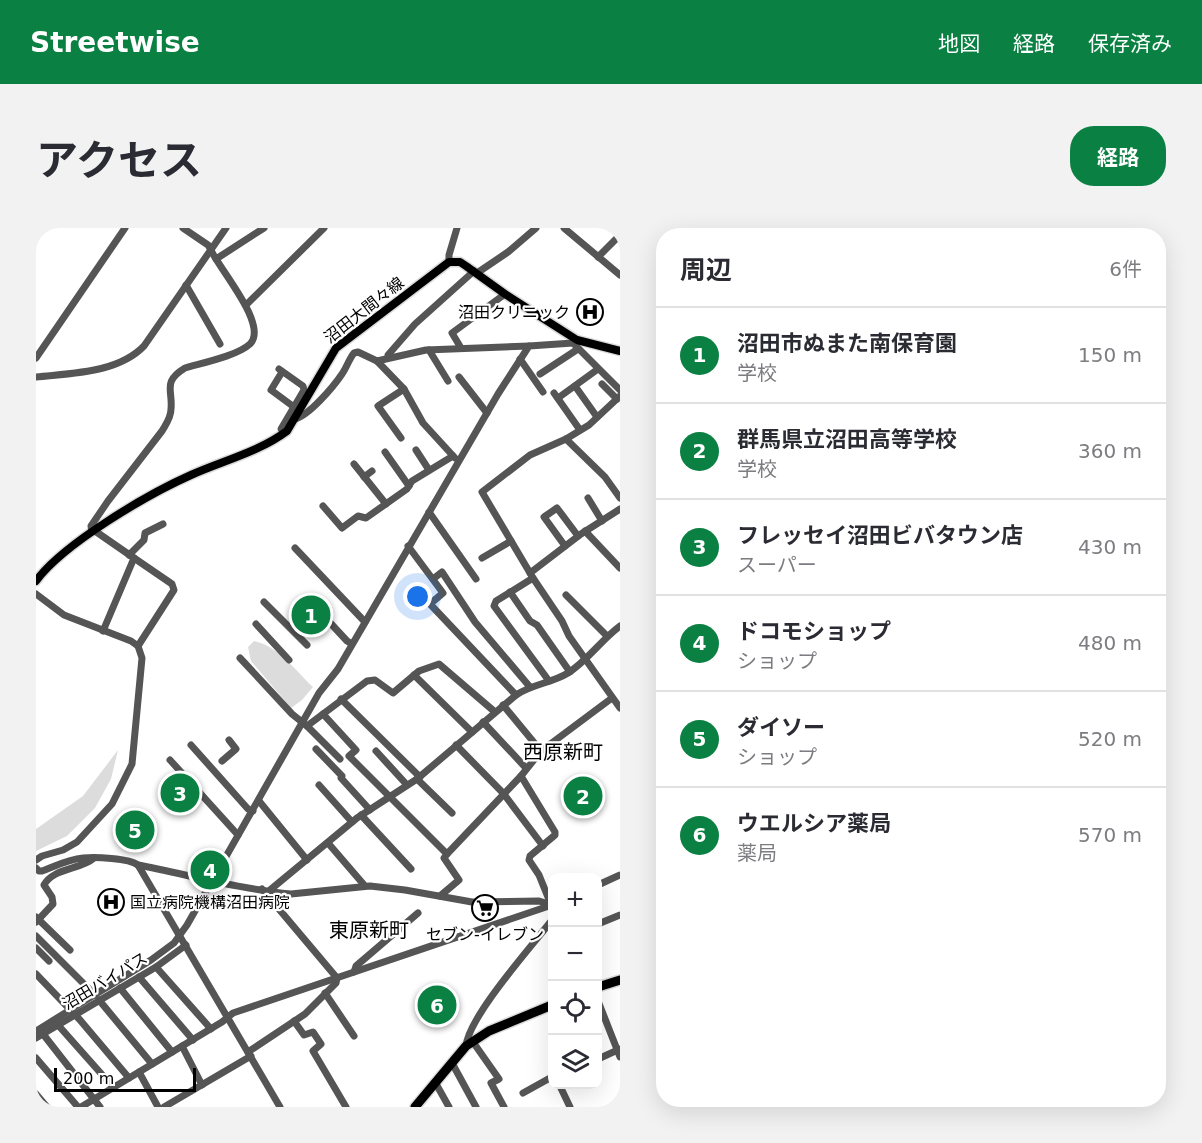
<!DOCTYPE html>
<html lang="ja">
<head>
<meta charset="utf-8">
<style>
	body { margin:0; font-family:"DejaVu Sans","Noto Sans JP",sans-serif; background:#f2f2f3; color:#2b2b33 }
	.controls { position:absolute; right:18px; bottom:18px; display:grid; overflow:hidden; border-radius:12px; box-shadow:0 6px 24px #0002 }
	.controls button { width:54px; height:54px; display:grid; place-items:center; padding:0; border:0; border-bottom:2px solid #e1e1e2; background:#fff; color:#2b2b33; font:30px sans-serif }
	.scale { position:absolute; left:18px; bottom:15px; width:142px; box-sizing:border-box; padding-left:6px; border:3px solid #000; border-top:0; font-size:16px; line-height:21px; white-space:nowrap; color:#000; -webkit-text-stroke:4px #fff; paint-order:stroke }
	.you { position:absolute; left:382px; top:369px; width:21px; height:21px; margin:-15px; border:4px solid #fff; border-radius:50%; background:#1a73e8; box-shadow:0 0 0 9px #1a73e833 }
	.badge { display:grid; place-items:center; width:39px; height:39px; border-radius:50%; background:#0b8043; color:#fff; font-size:20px; font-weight:700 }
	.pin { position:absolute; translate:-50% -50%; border:3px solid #fff; box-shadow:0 2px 6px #0006 }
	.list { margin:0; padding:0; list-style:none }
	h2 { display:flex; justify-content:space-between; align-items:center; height:78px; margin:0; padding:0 24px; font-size:26px }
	h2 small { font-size:20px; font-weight:400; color:#7c7c81 }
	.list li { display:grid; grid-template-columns:39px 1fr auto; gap:18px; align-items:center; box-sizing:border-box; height:96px; padding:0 24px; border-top:2px solid #e1e1e2 }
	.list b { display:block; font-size:22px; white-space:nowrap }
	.list p { margin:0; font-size:20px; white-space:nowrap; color:#7c7c81 }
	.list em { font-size:20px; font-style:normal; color:#7c7c81 }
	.icon { flex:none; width:33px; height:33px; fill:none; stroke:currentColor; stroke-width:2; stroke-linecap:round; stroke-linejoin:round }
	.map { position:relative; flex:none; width:584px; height:879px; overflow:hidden; border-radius:24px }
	header { display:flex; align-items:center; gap:36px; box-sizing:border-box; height:84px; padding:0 30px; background:#0b8043; color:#fff }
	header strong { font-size:28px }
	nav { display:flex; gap:33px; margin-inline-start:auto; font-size:21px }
	.intro { display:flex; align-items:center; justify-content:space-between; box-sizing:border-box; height:144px; padding:0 36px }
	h1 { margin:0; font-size:42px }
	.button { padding:15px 27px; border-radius:24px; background:#0b8043; color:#fff; font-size:21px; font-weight:700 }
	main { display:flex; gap:36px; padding:0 36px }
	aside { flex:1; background:#fff; border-radius:24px; box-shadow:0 6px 24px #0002 }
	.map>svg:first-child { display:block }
	.green { fill:#dcdcdc }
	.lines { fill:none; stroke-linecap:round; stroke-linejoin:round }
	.major-casing { stroke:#dbdbdb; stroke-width:11 }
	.highway-casing { stroke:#dbdbdb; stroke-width:12 }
	.minor { stroke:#555; stroke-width:7 }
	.major { stroke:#000; stroke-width:8 }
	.highway { stroke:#000; stroke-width:9 }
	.labels { text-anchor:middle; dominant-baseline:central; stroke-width:4.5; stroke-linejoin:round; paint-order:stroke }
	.street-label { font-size:16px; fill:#000; stroke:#fff }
	.poi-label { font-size:16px; fill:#000; stroke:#fff; text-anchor:end }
	.quarter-label { font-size:20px; fill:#000; stroke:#fff }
</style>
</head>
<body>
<header>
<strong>Streetwise</strong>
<nav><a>地図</a><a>経路</a><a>保存済み</a></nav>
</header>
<div class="intro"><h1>アクセス</h1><a class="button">経路</a></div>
<main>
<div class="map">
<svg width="584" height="879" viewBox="0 0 584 879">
	<rect width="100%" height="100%" fill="#fff"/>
	<g class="green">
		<path d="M218,413C242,418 260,443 277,459L266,472L255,480L215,433L212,419Z"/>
		<polygon points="82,522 75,551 59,580 31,608 0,623 0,601 47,568"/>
	</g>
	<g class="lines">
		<defs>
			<path id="major" d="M0,353C27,316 112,266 155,247C186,233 223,224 251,203L300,120L413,34H424L430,38L469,66L541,112L584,123"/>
			<g id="highway">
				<polyline points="562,759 584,752"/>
				<polyline points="379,879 430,818 453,803 516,777"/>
			</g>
		</defs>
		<use href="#major" class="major-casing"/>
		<use href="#highway" class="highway-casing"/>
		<g class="minor">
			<polyline points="528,0 584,47"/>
			<polyline points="562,29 584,7"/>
			<polyline points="180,31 228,0"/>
			<polyline points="413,34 413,27 421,0"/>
			<polyline points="441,45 472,24 500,0"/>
			<polyline points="150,57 184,116"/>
			<polyline points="210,77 288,0"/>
			<polyline points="537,115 584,162"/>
			<polyline points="425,120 416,105 469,66"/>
			<polyline points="393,122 412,153"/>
			<polyline points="352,129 352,127 379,96 438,43"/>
			<polyline points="0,130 89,0"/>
			<polyline points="484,131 507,164"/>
			<polyline points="341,133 368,161 387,195 419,230"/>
			<polyline points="243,141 267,158 268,162 245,201 248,205"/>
			<polyline points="246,144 235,162 258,179"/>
			<polyline points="504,146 542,121"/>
			<path d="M0,149C36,145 82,145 108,118L190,0"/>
			<polyline points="423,149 451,185"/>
			<polyline points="566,156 581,171"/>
			<polyline points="539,158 561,189"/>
			<polyline points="518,165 544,202"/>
			<polyline points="584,168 553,197 530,211 494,227 446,264 497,350 526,393 533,408 584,480"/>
			<polyline points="522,170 562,141"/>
			<path d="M258,191C272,189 298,158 306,146C311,139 313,131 318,125L322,124L341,133L390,122L493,118"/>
			<polyline points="365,210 342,178 368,161"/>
			<polyline points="530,211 569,249 584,270"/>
			<polyline points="380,222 393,242"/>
			<polyline points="349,224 373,258"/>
			<polyline points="318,236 350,276"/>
			<polyline points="328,249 336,243"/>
			<polyline points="552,270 566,293"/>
			<polyline points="287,278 306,300 322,288 330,290 371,261 376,253 417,228"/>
			<polyline points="393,284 440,351"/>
			<polyline points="59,303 98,330 67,403"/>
			<polyline points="549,303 584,340"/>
			<path d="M56,304L55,298L72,273L126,203C130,196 135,190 135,181C137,162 126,154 149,140C166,135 201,128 214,116C233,97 183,41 175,22L172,17L147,0"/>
			<polyline points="372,318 407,365 394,376 480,467"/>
			<polyline points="529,318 508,289 521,280 542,308"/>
			<polyline points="259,320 329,394"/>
			<polyline points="93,327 108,312 109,305 127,296"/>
			<polyline points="98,330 136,356 138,362 102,418"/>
			<polyline points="446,330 475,313"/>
			<polyline points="494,345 545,306 584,281"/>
			<polyline points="497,350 460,373 458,378 513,453"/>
			<polyline points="397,351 406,344 439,394 494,459"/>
			<polyline points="474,364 494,393 501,397 534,444"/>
			<polyline points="0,366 28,387 95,413 102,418 106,430 96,536 76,576 41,614 27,622 6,628 0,632"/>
			<polyline points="530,367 571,408"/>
			<polyline points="228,374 271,417"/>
			<polyline points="286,386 311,413 316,416"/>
			<polyline points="220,396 253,432"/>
			<polyline points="204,430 256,486 271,498 331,453 339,452 357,465 383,443 403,436 459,484"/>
			<polyline points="378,447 436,504"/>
			<polyline points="305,471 384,549"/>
			<polyline points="467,477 505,523"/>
			<polyline points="287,486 320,522 313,528 411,626"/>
			<polyline points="447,494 490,540"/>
			<polyline points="271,498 304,531"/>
			<polyline points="155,517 212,581 217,583"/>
			<polyline points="420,517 467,565 507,618"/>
			<polyline points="280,521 306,548 305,550 334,582"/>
			<polyline points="340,523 371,557"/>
			<polyline points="134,532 202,607"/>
			<polyline points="186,533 200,521 193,512"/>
			<polyline points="485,548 519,604 519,607 494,628 493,632 503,647 516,679"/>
			<polyline points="381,551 416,585"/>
			<polyline points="283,557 316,594"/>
			<polyline points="223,573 271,632"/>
			<polyline points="325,587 375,641"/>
			<polyline points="292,615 329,658"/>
			<path d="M102,637C153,647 204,661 255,666L334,658L369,662L436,674L503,673L516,677"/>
			<path d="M0,640L3,643H6C19,638 33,631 47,630C59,629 93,630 102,637L244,879"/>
			<polyline points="562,657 584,647"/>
			<path d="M234,662L321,590L381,551L480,467C496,456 516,455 532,445C552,432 565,412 584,398"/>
			<polyline points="404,668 423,652 408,630 411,626 485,548 505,523 576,470"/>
			<polyline points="0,689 34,722"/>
			<path d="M0,694L17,676L16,669L8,657C17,640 44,642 58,630"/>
			<polyline points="562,696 584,687"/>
			<polyline points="0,708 59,767"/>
			<polyline points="0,720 13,733"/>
			<polyline points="120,739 175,801"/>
			<polyline points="318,744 320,738 382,685"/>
			<polyline points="0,746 44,792 93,850"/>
			<polyline points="103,749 157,812"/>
			<polyline points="84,760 136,824"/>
			<polyline points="289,765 318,808"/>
			<polyline points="63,772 116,836"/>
			<polyline points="562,773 584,829"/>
			<polyline points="258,793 268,807 277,804 285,816 277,823 310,879"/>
			<polyline points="22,797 77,859"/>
			<polyline points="0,803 115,732 138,715 151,697 283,465 302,441 462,166 493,118 537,115 541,112"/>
			<polyline points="7,806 64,879"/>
			<polyline points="0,810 120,739 150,717"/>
			<polyline points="437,814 463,851 455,855 468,879"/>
			<polyline points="146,818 166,857"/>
			<path d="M430,818C433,788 496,718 516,692"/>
			<polyline points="212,824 269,786 300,755 301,750 226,661"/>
			<polyline points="0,830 42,879"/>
			<polyline points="562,831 584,821"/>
			<polyline points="416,835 440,879"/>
			<polyline points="103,844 122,879"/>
			<polyline points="399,854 413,879"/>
			<polyline points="523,856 534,879"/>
			<polyline points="487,865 514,850 516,851"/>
			<polyline points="0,866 11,879"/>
			<polyline points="45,879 186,794 197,785 516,677"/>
			<polyline points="128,879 215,828"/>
		</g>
		<use href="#major" class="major"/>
		<use href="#highway" class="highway"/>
	</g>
	<defs>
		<symbol id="hospital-ring" viewBox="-11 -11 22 22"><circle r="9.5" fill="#fff" stroke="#000" stroke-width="1.5"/><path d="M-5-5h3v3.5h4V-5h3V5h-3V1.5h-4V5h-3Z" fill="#000"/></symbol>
		<symbol id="supermarket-ring" viewBox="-11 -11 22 22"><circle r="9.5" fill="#fff" stroke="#000" stroke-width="1.5"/><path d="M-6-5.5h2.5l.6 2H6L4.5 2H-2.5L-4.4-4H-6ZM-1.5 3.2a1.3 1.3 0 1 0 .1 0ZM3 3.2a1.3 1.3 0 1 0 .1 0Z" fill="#000"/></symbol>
	</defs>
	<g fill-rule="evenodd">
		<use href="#hospital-ring" x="539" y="69" width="30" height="30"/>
		<use href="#hospital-ring" x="60" y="659" width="30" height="30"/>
		<use href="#supermarket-ring" x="434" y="665" width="30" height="30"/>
	</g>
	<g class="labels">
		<g class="street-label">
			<text transform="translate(328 82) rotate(-38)">沼田大間々線</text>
			<text transform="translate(69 753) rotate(-31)">沼田バイパス</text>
		</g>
		<g class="poi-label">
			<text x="534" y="84">沼田クリニック</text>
			<text x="94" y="674" text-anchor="start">国立病院機構沼田病院</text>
			<text x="449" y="706" text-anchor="middle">セブン-イレブン</text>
		</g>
		<g class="quarter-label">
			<text x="527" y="524">西原新町</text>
			<text x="333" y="702">東原新町</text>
		</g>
	</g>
</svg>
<div class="controls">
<button>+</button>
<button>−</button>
<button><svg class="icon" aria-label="locate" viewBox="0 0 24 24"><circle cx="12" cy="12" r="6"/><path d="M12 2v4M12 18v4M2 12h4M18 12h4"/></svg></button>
<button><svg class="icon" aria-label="layers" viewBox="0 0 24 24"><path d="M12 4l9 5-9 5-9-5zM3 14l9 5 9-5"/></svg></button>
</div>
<div class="scale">200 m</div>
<div class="you"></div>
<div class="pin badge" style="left:275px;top:387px">1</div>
<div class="pin badge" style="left:547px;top:568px">2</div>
<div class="pin badge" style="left:144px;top:565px">3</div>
<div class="pin badge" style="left:174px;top:642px">4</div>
<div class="pin badge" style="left:99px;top:602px">5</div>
<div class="pin badge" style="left:401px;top:777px">6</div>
</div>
<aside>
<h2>周辺<small>6件</small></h2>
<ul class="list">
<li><span class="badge">1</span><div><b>沼田市ぬまた南保育園</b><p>学校</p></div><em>150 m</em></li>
<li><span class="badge">2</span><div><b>群馬県立沼田高等学校</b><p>学校</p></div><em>360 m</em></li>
<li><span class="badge">3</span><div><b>フレッセイ沼田ビバタウン店</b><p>スーパー</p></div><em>430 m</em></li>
<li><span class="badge">4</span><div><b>ドコモショップ</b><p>ショップ</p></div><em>480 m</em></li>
<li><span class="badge">5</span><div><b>ダイソー</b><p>ショップ</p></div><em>520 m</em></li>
<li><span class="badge">6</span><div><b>ウエルシア薬局</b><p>薬局</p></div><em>570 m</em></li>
</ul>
</aside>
</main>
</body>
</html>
